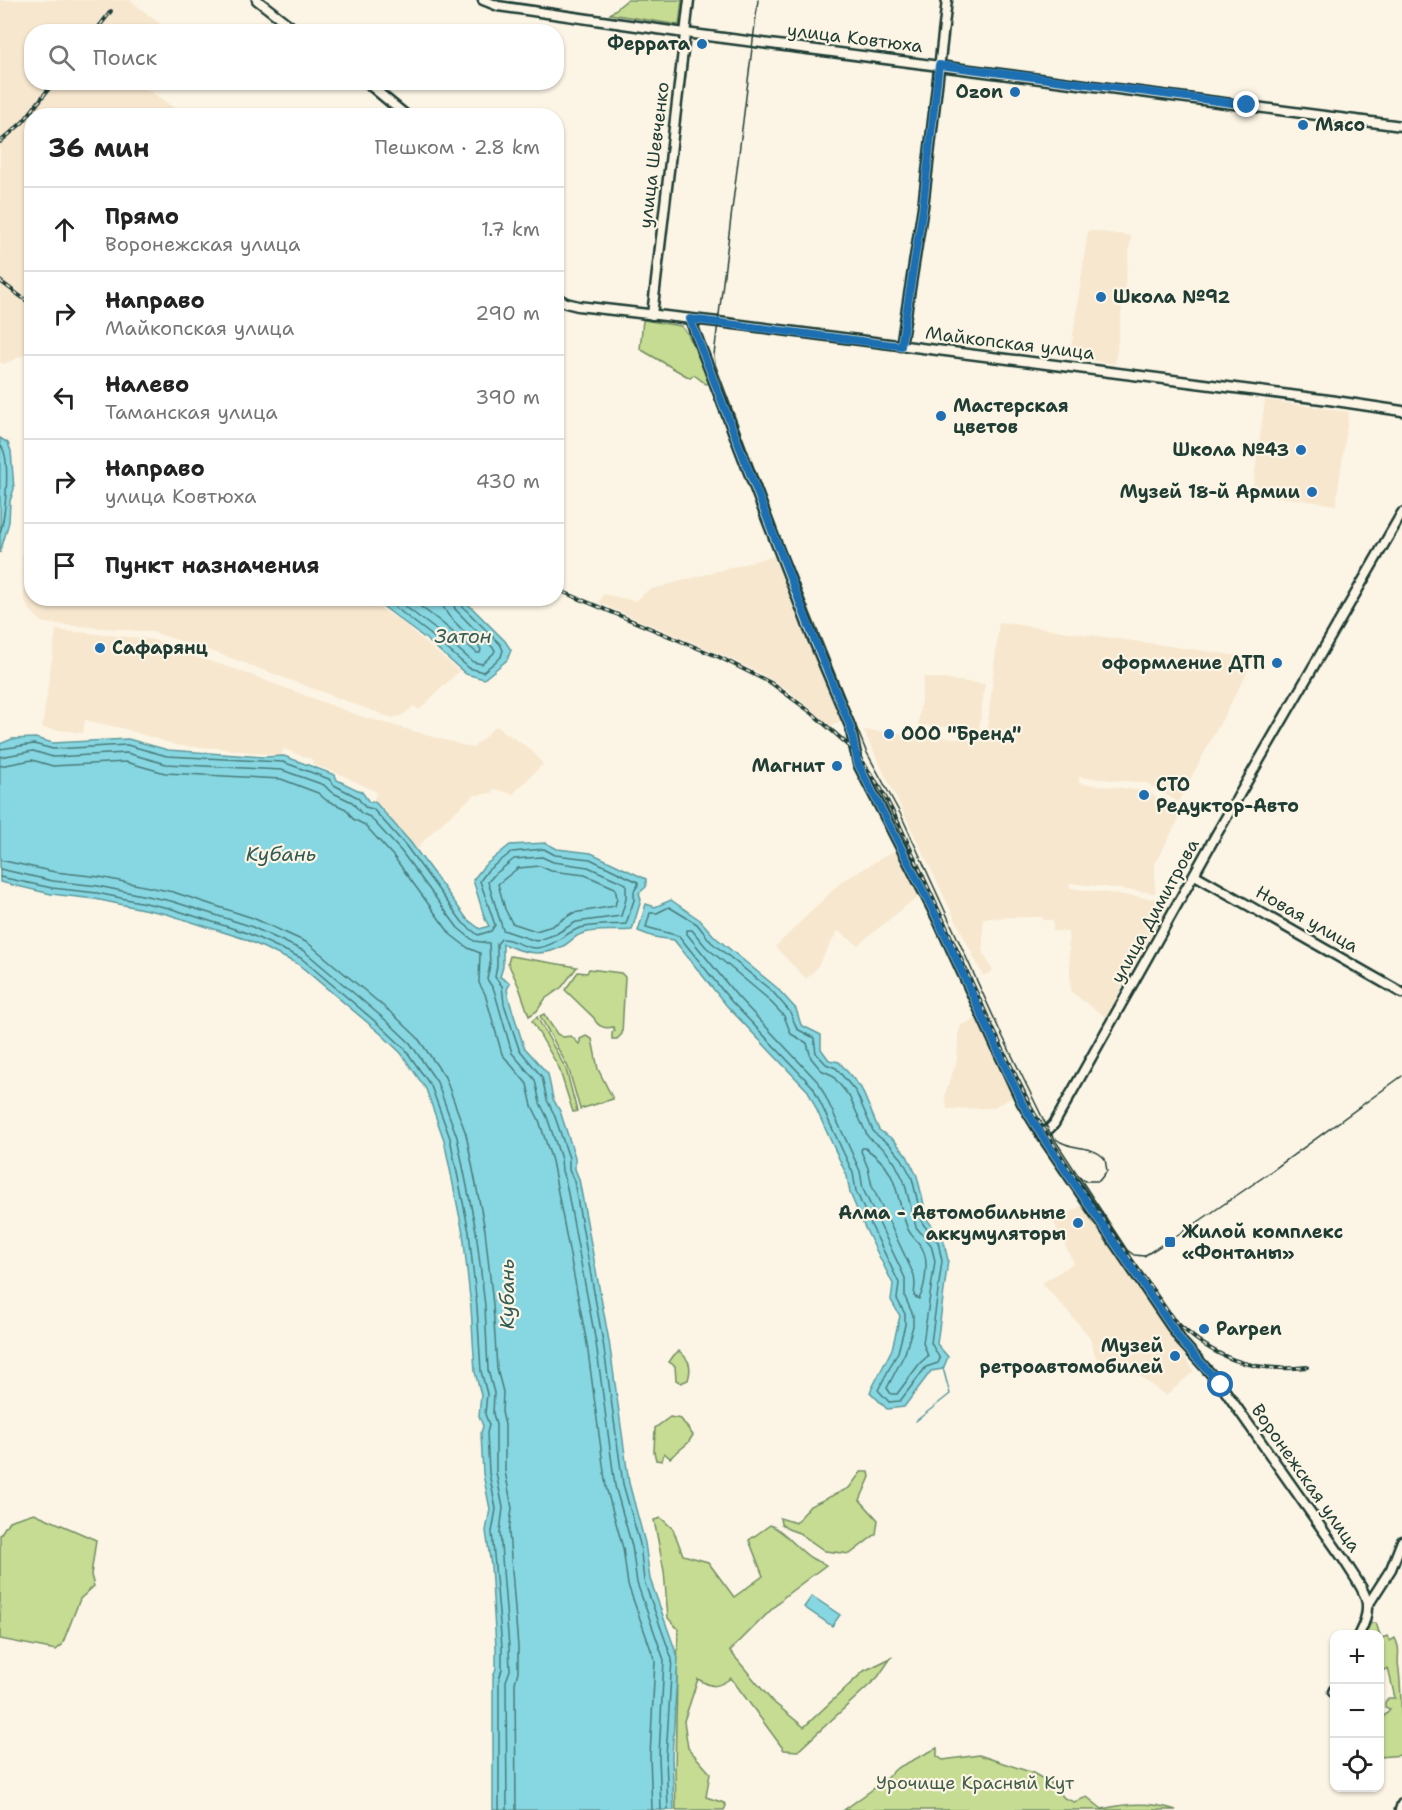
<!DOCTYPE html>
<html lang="ru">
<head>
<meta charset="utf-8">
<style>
	body { margin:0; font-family:"Shantell Sans",sans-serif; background:#f6f6f6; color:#222 }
	.controls { position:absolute; right:18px; bottom:18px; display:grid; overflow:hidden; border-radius:12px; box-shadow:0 2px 4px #0004 }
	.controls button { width:54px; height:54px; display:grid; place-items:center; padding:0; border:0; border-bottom:2px solid #e0e0e0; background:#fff; color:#222; font:30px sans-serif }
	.stop { position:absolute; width:18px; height:18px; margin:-14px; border:4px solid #1f6fb2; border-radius:50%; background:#fff }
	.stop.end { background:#1f6fb2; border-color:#fff; box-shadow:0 2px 6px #0008 }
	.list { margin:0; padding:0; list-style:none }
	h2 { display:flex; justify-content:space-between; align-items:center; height:78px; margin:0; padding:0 24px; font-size:26px }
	h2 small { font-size:20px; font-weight:400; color:#767676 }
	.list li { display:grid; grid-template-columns:39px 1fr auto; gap:18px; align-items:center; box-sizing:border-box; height:84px; padding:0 24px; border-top:2px solid #e0e0e0 }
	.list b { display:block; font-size:22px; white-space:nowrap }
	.list p { margin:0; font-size:20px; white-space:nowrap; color:#767676 }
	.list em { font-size:20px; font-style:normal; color:#767676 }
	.icon { flex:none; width:33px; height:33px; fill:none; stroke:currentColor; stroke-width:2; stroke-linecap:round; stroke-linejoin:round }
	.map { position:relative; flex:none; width:1402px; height:1810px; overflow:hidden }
	.search { position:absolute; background:#fff; box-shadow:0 2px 4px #0004; left:24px; top:24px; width:540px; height:66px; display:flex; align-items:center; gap:15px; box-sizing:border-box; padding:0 21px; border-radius:24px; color:#767676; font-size:22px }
	.panel { position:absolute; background:#fff; box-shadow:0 2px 4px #0004; left:24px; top:108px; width:540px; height:498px; border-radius:24px }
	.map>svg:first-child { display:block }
	.built { fill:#f7e7cf }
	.green { fill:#c5dc92; stroke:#728c63; stroke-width:1.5 }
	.water { fill:#87d7e2; stroke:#5d999c; stroke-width:1.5 }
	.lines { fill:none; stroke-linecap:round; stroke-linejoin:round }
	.shore { stroke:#497b7a; stroke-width:1.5 }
	.stream { stroke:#5d999c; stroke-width:1.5 }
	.secondary-casing { stroke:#1f3d34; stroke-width:13 }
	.secondary { stroke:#fcf5e5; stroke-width:8 }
	.tram { stroke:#1f3d34; stroke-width:1.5 }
	.rail-casing { stroke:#1f3d34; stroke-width:4 }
	.rail { stroke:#fcf5e5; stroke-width:1.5; stroke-dasharray:4.5; stroke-linecap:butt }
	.route { stroke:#1f6fb2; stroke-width:8 }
	.poi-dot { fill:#1f6fb2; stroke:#fcf5e5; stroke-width:2 }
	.labels { text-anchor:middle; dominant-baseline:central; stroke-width:4.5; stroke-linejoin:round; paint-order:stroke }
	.street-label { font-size:18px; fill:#1f3d34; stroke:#fcf5e5 }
	.poi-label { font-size:18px; font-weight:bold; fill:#1f3d34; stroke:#fcf5e5; text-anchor:end }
	.park-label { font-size:18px; fill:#405d47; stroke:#fcf5e5 }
	.water-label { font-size:20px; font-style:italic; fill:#345c57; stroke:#fcf5e5 }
</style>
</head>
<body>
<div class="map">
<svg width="1402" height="1810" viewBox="0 0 1402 1810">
	<rect width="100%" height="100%" fill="#fcf5e5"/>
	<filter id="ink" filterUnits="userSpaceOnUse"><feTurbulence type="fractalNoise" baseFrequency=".0167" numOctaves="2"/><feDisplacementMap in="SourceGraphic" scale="12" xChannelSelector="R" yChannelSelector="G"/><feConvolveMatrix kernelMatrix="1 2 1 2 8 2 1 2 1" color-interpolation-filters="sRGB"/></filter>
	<g filter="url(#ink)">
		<g class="built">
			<polygon points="0,0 130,0 169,31 32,32 32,82 140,83 139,84 185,115 32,116 31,352 4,364 0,362"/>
			<polygon points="1088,230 1131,236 1115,364 1070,357"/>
			<polygon points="1265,400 1349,412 1336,505 1252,493"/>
			<polygon points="31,516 32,598 369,599 378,607 399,620 459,671 419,710 414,706 403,715 392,718 220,654 152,632 43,623 28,608 24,597 22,557"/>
			<polygon points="773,556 843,720 831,726 788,690 760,673 720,654 599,603 603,594 636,601 648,590"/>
			<polygon points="999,622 1255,658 1178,802 1146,783 1079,777 1079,783 1147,791 1182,813 1155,864 1155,893 1070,883 1070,888 1164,900 1167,908 1123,984 1107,1018 1071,992 1068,932 1053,931 1053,920 1043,920 1043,917 983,918 983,952 993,971 983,976 863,730 986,741"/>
			<polygon points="56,630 150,639 187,651 193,653 193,656 238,670 357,715 473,748 496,726 530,749 543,764 513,794 494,789 492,793 474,795 432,832 417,849 374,800 376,792 342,775 312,764 313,760 284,749 281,756 218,748 179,746 125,729 85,720 83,733 42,728"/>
			<polygon points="924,677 985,684 979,730 918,725"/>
			<polygon points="897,849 919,898 907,905 858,945 838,931 816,969 806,979 775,947 841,882"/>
			<polygon points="978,1018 1015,1096 992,1108 947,1109 945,1094 957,1060 958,1034 961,1025"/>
			<polygon points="1082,1205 1114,1249 1194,1371 1166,1396 1119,1361 1099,1367 1089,1336 1042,1283 1074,1263 1054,1223"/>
		</g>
		<g class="green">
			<polygon points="627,0 682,0 679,25 610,14"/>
			<polygon points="643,320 681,326 688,334 710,383 706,384 694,375 690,378 640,349"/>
			<polygon points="510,956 577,967 562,987 545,999 537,1011 529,1016 519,987 508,963"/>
			<path d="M589,969L621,973L625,977L622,1034L617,1039H612V1032L615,1030L613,1027C606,1029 597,1027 594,1018L565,990L578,972L587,973Z"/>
			<polygon points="544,1014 557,1034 563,1037 571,1036 579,1044 580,1044 580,1039 586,1036 592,1039 598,1069 613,1099 580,1109 568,1067 540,1016"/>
			<polygon points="537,1017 566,1069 577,1111 573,1112 559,1068 532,1021"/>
			<path d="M679,1351C690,1360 692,1367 688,1380L681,1383L676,1380L675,1366L669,1362L674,1355Z"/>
			<polygon points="670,1417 681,1419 693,1435 688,1443 670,1458 664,1453 662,1461 656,1460 654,1452 655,1428"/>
			<polygon points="861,1472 869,1472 870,1477 860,1500 878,1520 876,1534 850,1554 825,1551 799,1533 788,1529 781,1524 780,1518 796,1523 810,1506 849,1488"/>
			<polygon points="34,1513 96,1540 91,1575 94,1586 80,1599 62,1645 56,1650 0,1639 0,1535 9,1521"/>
			<path d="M661,1518L673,1529L683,1555L708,1562L734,1597L763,1576L749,1540L770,1525C786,1531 797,1550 813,1559C818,1562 821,1561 826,1565L785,1596L730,1651L772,1701L804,1727L864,1671L891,1658L878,1677L798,1751L784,1750L731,1678C717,1688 712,1688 698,1679L684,1721L688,1748L710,1773L706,1797L724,1803L726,1806L724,1810H676L675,1770L678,1629L668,1618L664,1571L654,1520Z"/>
			<path d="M1371,1623H1376L1381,1638L1388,1636L1390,1641L1395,1638C1402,1652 1396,1656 1399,1670C1402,1698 1402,1726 1402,1755L1380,1757V1720L1390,1710L1385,1708V1702L1389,1698H1395L1388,1668L1380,1672V1634H1364Z"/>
			<path d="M937,1748V1756L943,1760L979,1755L1033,1773L1054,1785L1064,1798L1074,1802L1087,1797L1102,1809C1127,1803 1152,1802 1176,1810H844L880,1784L897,1768Z"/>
		</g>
		<g class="water">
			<polygon points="0,438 8,443 11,451 14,489 10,501 9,522 0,553"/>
			<polygon points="375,599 463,599 505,641 511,650 507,660 484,679 466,674 426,639 380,604"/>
			<path d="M35,738L53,743L128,739L168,750L263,757L284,756L335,775L337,780L362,792L369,802H375L411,843L467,919L480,929L489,926L485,919L473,880L484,866L510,845L546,843L557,849L591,853L646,879V887L639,893L641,900L632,930C615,932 597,928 581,934C575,936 570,942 565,945C543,958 524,953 503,944V967L500,977L510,983L507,990L510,1003L524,1047L548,1074L553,1099L560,1111L575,1157V1169L579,1179L609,1341L629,1483L645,1543L650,1579L678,1658L672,1757L674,1810H493V1678L496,1668V1647L491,1566L486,1531L490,1509L483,1474L481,1433L483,1426L479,1416L481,1395L475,1372L471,1307L463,1233L444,1140L426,1089L401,1053L380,1033L298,964L245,939L167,914L95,899L51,894L0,882V744L12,739Z"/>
			<polygon points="671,900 700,920 715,937 776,987 796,1009 801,1025 821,1035 821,1049 829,1060 839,1062 861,1088 879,1130 894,1140 907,1156 917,1176 928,1221 943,1239 948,1260 937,1344 948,1357 943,1369 931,1371 904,1407 887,1409 870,1392 892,1349 900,1316 891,1300 893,1284 865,1228 850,1193 847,1176 808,1091 727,1006 674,940 654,937 638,931 646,904 655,907"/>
			<polygon points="812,1596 840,1615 832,1626 804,1607"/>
		</g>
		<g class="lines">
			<g class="shore">
				<path d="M0,445C12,455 5,517 0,533"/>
				<polyline points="383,598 430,634 469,668 483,672 501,657 503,650 500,644 461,605 459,598"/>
				<polyline points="394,598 435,629 473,662 482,664 494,653 495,650 455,609 452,598"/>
				<polyline points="409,598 441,622 477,653 480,653 481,649 448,615 443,606 443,598"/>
				<path d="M0,749L34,744L53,749L127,745L167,756L283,762L329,779L334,785L357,797L365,807L373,809L406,846L463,923L478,935L491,931L495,925L480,881L488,870L512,852L544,849L555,855L590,859L638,882V885L634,891V900L626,924C611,925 595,924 580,928C565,933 555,946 537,948C524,949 513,938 501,939L497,944V966L495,977L502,986L504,1004L519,1049L542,1077L547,1100L554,1114L569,1158V1170L574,1181L603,1342L623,1484L640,1544L644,1581L672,1659L666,1757L668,1810"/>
				<polyline points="0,757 33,751 53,757 127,753 166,764 282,770 324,785 331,792 352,802 361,813 370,817 401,851 458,928 474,941 489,943 490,965 487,979 494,990 512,1053 535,1080 540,1103 547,1117 561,1159 562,1171 566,1183 596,1343 615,1486 632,1546 637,1583 664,1660 659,1756 661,1810"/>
				<polyline points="0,766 32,760 53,766 126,762 165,773 281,779 318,793 326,800 346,809 353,819 365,825 394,857 451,935 468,948 480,953 479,983 485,994 502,1054 527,1084 532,1106 539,1120 552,1161 587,1344 606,1487 623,1548 628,1585 655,1661 650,1756 652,1810"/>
				<polygon points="542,857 553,862 588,867 626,884 626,899 621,916 576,922 556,934 536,941 503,930 488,882 494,875 514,859"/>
				<polyline points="0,860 55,872 100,877 173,892 253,918 308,943 395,1016 417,1037 445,1077 466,1134 485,1230 493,1305 497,1369 503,1392 502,1412 505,1425 505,1471 512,1508 509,1532 518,1647 518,1671 515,1683 516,1810"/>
				<polygon points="540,866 551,871 585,875 615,888 617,898 615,906 573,913 552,926 536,931 512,923 505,909 498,884 518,868"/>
				<polyline points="0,869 53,881 98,886 171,901 250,926 304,951 389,1023 410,1043 437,1082 457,1137 476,1231 485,1306 488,1370 494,1393 493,1413 496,1425 496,1472 503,1508 500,1532 509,1647 510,1670 506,1681 507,1810"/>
				<polyline points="0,877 52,888 97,893 169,908 247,933 301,958 384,1029 405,1049 431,1086 450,1138 469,1232 477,1307 481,1371 487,1394 485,1414 489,1425 487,1433 489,1473 496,1509 492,1532 502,1647 502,1669 499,1680 499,1810"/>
				<polygon points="669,907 697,924 711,942 772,991 790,1012 797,1029 814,1038 816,1053 826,1064 836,1068 856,1092 874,1133 890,1145 902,1159 912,1178 923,1224 938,1242 942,1261 931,1343 940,1359 938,1363 926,1367 900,1401 889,1402 878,1390 898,1352 905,1325 905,1314 897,1299 899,1283 871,1225 856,1191 853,1173 813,1087 731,1001 679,936 646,927 650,913 657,913"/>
				<polygon points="687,930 692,930 706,947 766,997 784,1016 791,1034 807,1043 811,1058 821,1070 832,1075 849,1096 868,1137 885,1150 895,1163 904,1181 916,1227 931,1245 935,1261 923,1343 928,1356 920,1363 897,1394 891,1394 887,1388 905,1353 913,1326 913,1315 905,1297 905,1278 863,1189 860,1171 846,1140 819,1083 737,996 687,934"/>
				<path d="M862,1148H865C900,1171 894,1192 907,1227C910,1236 919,1241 923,1250C929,1262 925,1288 919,1299L914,1296L915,1284L914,1275L872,1186L868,1168L861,1151Z"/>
			</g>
			<polyline class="stream" points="916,1421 950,1394 943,1368"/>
			<defs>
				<g id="secondary">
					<polyline points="257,0 298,32"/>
					<polyline points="483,0 498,6 685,33 1402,126"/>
					<polyline points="366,82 407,116"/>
					<polyline points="556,297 566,303 578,306 718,322 1329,400 1402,411"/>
					<polyline points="652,315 689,0"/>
					<path d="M690,319L811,634L850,726L858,764L938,920L1022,1103L1042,1136L1182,1342L1221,1385L1344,1560C1362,1590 1377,1600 1359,1634"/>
					<polyline points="901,346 923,207 947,0"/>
					<polyline points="1195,875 1402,993"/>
					<polyline points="1042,1136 1054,1124 1216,835 1402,513"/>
					<polyline points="1368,1605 1391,1569 1402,1541"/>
					<polyline points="1333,1692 1334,1690"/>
					<polyline points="1400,1810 1402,1804"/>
				</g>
			</defs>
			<use href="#secondary" class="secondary-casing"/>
			<use href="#secondary" class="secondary"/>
			<g class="tram">
				<polyline points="758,0 714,355 715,364 784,548 866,751 901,815 999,1029 1049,1131 1127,1250 1134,1255 1144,1256 1192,1226 1262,1178 1402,1076"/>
				<path d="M1056,1139C1071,1151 1092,1144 1105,1159L1107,1171L1099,1181H1085L1079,1176"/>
			</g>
			<defs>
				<g id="rail">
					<polyline points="95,32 111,11"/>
					<polyline points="0,142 23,122 54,82"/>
					<polyline points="0,281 32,305"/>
					<path d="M556,589L719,657L771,683L812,713L855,751L881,789L900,826L992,1027L1034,1113L1084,1192L1173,1319C1212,1358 1252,1373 1307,1367"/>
				</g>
			</defs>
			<use href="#rail" class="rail-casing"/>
			<use href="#rail" class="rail"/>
		</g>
	</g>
	<g class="lines" filter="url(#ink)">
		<polyline class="route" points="1221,1385 1182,1342 1042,1136 1022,1103 938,920 858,764 850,726 812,634 690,319 901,346 923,207 939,65 1247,105"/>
	</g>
	<g class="poi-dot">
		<circle cx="702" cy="44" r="6"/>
		<circle cx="1015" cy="92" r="6"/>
		<circle cx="1303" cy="125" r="6"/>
		<circle cx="1101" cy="297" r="6"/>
		<circle cx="941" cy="416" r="6"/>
		<circle cx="1301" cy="450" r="6"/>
		<circle cx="1312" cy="492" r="6"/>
		<circle cx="100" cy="648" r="6"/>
		<circle cx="1277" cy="663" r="6"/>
		<circle cx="889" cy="734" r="6"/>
		<circle cx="837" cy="766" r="6"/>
		<circle cx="1144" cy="795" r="6"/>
		<circle cx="1078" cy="1223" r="6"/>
		<rect x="1164" y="1236" width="12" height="12" rx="3"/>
		<circle cx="1204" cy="1329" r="6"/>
		<circle cx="1175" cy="1356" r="6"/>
	</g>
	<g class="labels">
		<g class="street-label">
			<text transform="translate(855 38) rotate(7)">улица Ковтюха</text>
			<text transform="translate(654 155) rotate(-83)">улица Шевченко</text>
			<text transform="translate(1010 343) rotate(7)">Майкопская улица</text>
			<text transform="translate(1155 911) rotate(-61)">улица Димитрова</text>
			<text transform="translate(1307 919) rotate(30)">Новая улица</text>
			<text transform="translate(1306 1478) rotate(55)">Воронежская улица</text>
		</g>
		<g class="poi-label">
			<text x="690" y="44">Феррата</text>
			<text x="1003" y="92">Ozon</text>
			<text x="1315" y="125" text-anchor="start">Мясо</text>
			<text x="1113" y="297" text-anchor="start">Школа №92</text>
			<text x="953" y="406" text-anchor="start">Мастерская<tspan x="953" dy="21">цветов</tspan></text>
			<text x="1289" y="450">Школа №43</text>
			<text x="1300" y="492">Музей 18-й Армии</text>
			<text x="112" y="648" text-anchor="start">Сафарянц</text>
			<text x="1265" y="663">оформление ДТП</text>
			<text x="901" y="734" text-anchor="start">ООО "Бренд"</text>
			<text x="825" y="766">Магнит</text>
			<text x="1156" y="785" text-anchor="start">СТО<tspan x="1156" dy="21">Редуктор-Авто</tspan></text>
			<text x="1066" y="1213">Алма - Автомобильные<tspan x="1066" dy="21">аккумуляторы</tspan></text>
			<text x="1182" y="1232" text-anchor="start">Жилой комплекс<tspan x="1182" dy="21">«Фонтаны»</tspan></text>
			<text x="1216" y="1329" text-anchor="start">Parpen</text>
			<text x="1163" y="1346">Музей<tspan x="1163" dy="21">ретроавтомобилей</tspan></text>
		</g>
		<g class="park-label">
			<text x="975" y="1783">Урочище Красный Кут</text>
		</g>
		<g class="water-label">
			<text x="463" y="636">Затон</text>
			<text x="281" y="854">Кубань</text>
			<text transform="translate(507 1294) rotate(-90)">Кубань</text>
		</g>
	</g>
</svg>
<div class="controls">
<button>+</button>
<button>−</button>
<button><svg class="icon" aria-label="locate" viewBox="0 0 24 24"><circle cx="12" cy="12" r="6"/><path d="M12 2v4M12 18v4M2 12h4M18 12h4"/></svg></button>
</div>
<div class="stop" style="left:1221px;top:1385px"></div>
<div class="stop end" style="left:1247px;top:105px"></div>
<div class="search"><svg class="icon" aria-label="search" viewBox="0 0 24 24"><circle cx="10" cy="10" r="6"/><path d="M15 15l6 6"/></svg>Поиск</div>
<section class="panel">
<h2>36 мин<small>Пешком · 2.8 km</small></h2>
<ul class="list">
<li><svg class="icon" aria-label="ahead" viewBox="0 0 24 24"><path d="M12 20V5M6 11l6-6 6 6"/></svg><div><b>Прямо</b><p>Воронежская улица</p></div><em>1.7 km</em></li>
<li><svg class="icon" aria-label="right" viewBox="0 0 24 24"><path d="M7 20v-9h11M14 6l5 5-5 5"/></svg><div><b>Направо</b><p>Майкопская улица</p></div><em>290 m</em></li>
<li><svg class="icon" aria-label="left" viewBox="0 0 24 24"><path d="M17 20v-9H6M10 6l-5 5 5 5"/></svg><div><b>Налево</b><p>Таманская улица</p></div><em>390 m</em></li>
<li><svg class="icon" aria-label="right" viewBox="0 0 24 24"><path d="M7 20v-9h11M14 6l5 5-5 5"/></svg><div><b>Направо</b><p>улица Ковтюха</p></div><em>430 m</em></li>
<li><svg class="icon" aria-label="arrive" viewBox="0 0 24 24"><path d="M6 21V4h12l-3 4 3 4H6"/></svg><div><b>Пункт назначения</b></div></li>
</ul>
</section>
</div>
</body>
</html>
